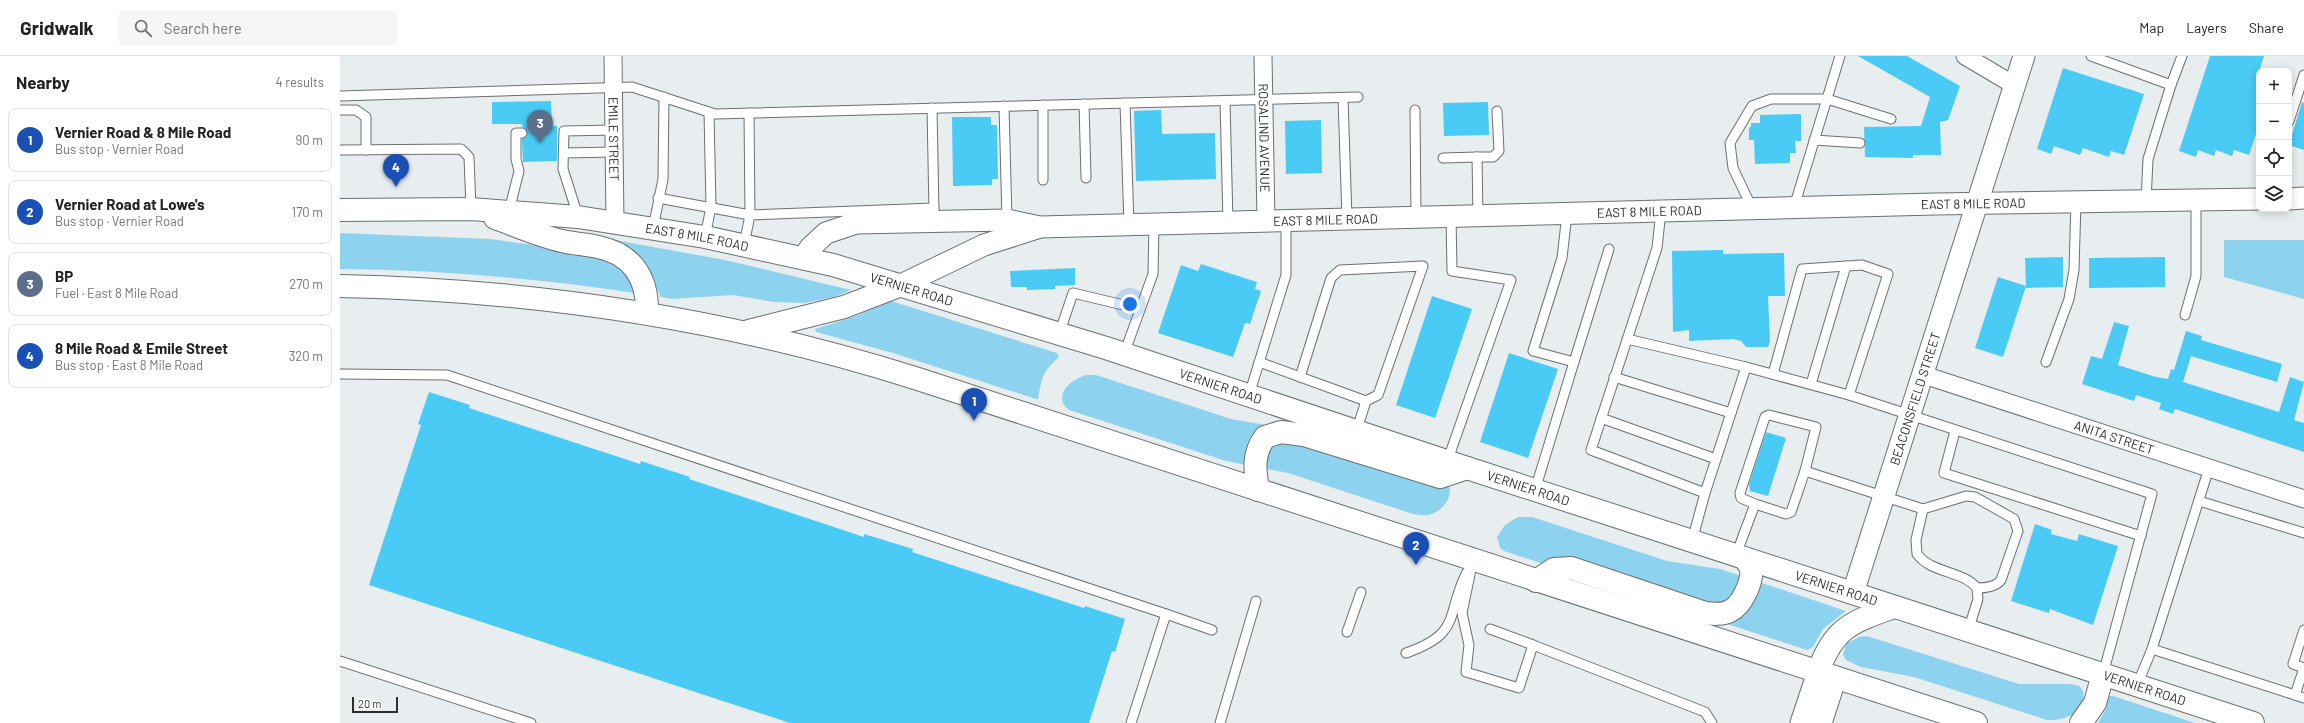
<!DOCTYPE html>
<html lang="en">
<head>
<meta charset="utf-8">
<style>
	body { margin:0; font-family:Barlow,sans-serif; background:#f6f6f6; color:#222 }
	.controls { position:absolute; right:12px; top:12px; display:grid; overflow:hidden; border-radius:8px; box-shadow:0 2px 10px #0003 }
	.controls button { width:36px; height:36px; display:grid; place-items:center; padding:0; border:0; border-bottom:1px solid #e0e0e0; background:#fff; color:#222; font:20px sans-serif }
	.scale { position:absolute; left:12px; bottom:10px; width:46px; box-sizing:border-box; padding-left:4px; border:2px solid #2d2f2f; border-top:0; font-size:11px; line-height:14px; white-space:nowrap; color:#2d2f2f; -webkit-text-stroke:3px #fff; paint-order:stroke }
	.you { position:absolute; left:790px; top:248px; width:14px; height:14px; margin:-10px; border:3px solid #fff; border-radius:50%; background:#1a73e8; box-shadow:0 0 0 6px #1a73e833 }
	.badge { display:grid; place-items:center; width:26px; height:26px; border-radius:50%; background:#c1304d; color:#fff; font-size:13px; font-weight:700 }
	.pin { position:absolute; translate:-50% -33px; filter:drop-shadow(0 1px 2px #0008) }
	.pin::after { content:''; position:absolute; top:21px; width:14px; height:12px; background:inherit; clip-path:polygon(0 0,100% 0,50% 100%) }
	.list { margin:0; padding:0; list-style:none }
	h2 { display:flex; justify-content:space-between; align-items:center; height:52px; margin:0; padding:0 16px; font-size:17px }
	h2 small { font-size:13px; font-weight:400; color:#767676 }
	.list li { display:grid; grid-template-columns:26px 1fr auto; gap:12px; align-items:center; box-sizing:border-box; height:64px; margin:0 8px 8px; padding:0 8px; border:1px solid #e0e0e0; border-radius:8px }
	.list b { display:block; font-size:15px; white-space:nowrap }
	.list p { margin:0; font-size:13px; white-space:nowrap; color:#767676 }
	.list em { font-size:13px; font-style:normal; color:#767676 }
	.icon { flex:none; width:22px; height:22px; fill:none; stroke:currentColor; stroke-width:2; stroke-linecap:round; stroke-linejoin:round }
	.map { position:relative; flex:none; width:1964px; height:667px; overflow:hidden }
	header { display:flex; align-items:center; gap:24px; box-sizing:border-box; height:56px; padding:0 20px; background:#fff; border-bottom:1px solid #e0e0e0 }
	header strong { font-size:19px }
	nav { display:flex; gap:22px; margin-inline-start:auto; font-size:14px }
	.search { width:280px; height:36px; background:#f6f6f6; display:flex; align-items:center; gap:10px; box-sizing:border-box; padding:0 14px; border-radius:8px; color:#767676; font-size:15px }
	main { display:flex }
	aside { flex:1; background:#fff }
	.map>svg:first-child { display:block }
	.green { fill:#8dd3ef }
	.building { fill:#49cbf6 }
	.lines { fill:none; stroke-linecap:round; stroke-linejoin:round }
	.service-casing { stroke:#6b7071; stroke-width:11 }
	.minor-casing { stroke:#6b7071; stroke-width:19 }
	.tertiary-casing { stroke:#6b7071; stroke-width:23 }
	.trunk-casing { stroke:#6b7071; stroke-width:24 }
	.service { stroke:#fff; stroke-width:9 }
	.minor { stroke:#fff; stroke-width:17 }
	.tertiary { stroke:#fff; stroke-width:21 }
	.trunk { stroke:#fff; stroke-width:22 }
	.labels { text-anchor:middle; dominant-baseline:central; stroke-width:3; stroke-linejoin:round; paint-order:stroke }
	.street-label { font-size:13px; fill:#2d2f2f; stroke:#fff }
</style>
</head>
<body>
<header>
<strong>Gridwalk</strong>
<div class="search"><svg class="icon" aria-label="search" viewBox="0 0 24 24"><circle cx="10" cy="10" r="6"/><path d="M15 15l6 6"/></svg>Search here</div>
<nav><a>Map</a><a>Layers</a><a>Share</a></nav>
</header>
<main>
<aside>
<h2>Nearby<small>4 results</small></h2>
<ul class="list">
<li><span class="badge" style="background:#1a4fb4">1</span><div><b>Vernier Road &amp; 8 Mile Road</b><p>Bus stop · Vernier Road</p></div><em>90 m</em></li>
<li><span class="badge" style="background:#1a4fb4">2</span><div><b>Vernier Road at Lowe's</b><p>Bus stop · Vernier Road</p></div><em>170 m</em></li>
<li><span class="badge" style="background:#5c6f8a">3</span><div><b>BP</b><p>Fuel · East 8 Mile Road</p></div><em>270 m</em></li>
<li><span class="badge" style="background:#1a4fb4">4</span><div><b>8 Mile Road &amp; Emile Street</b><p>Bus stop · East 8 Mile Road</p></div><em>320 m</em></li>
</ul>
</aside>
<div class="map">
<svg width="1964" height="667" viewBox="0 0 1964 667">
	<rect width="100%" height="100%" fill="#e8edef"/>
	<g class="green">
		<path d="M0,177L151,183L265,199L289,217L295,237C197,222 99,214 0,213Z"/>
		<polygon points="269,183 385,204 511,234 494,241 464,247 434,246 393,239 332,243 321,241 310,219"/>
		<polygon points="1884,184 1964,184 1964,243 1884,221"/>
		<path d="M551,245L717,297L719,301C702,316 702,321 698,343H696L553,297L476,276L475,273L516,260Z"/>
		<path d="M747,319H756L891,363L944,372L1107,425C1115,437 1105,453 1092,458C1086,460 1080,459 1073,458L948,417L886,405L729,354C711,340 732,322 747,319Z"/>
		<polygon points="1178,461 1192,461 1327,505 1380,513 1506,555 1483,573 1473,591 1467,594 1164,495 1160,492 1157,481 1165,469"/>
		<path d="M1527,580L1679,628H1730L1739,630L1743,635C1747,657 1724,665 1707,664L1574,621L1521,611L1506,604L1503,599L1506,588L1519,581Z"/>
		<polygon points="1769,640 1773,640 1855,667 1758,667 1765,655"/>
	</g>
	<g class="building">
		<polygon points="1518,0 1567,0 1620,30 1608,64 1600,66 1601,99 1573,99 1573,102 1525,101 1524,71 1581,70 1590,41"/>
		<polygon points="1870,0 1924,0 1919,15 1919,69 1909,99 1894,94 1892,100 1876,94 1874,100 1858,94 1856,101 1839,95"/>
		<polygon points="1723,12 1804,38 1784,99 1771,95 1769,101 1743,92 1740,99 1714,90 1711,98 1697,93"/>
		<polygon points="211,45 212,70 217,70 217,105 183,106 182,83 187,80 187,74 182,71 182,68 152,68 152,46"/>
		<polygon points="1148,46 1149,79 1104,80 1103,47"/>
		<polygon points="1962,46 1964,47 1964,94 1949,89"/>
		<polygon points="821,54 822,78 875,77 876,123 796,125 794,55"/>
		<polygon points="1461,58 1461,85 1455,85 1456,97 1450,97 1450,107 1415,108 1414,84 1409,84 1409,71 1411,71 1411,67 1420,67 1420,59"/>
		<polygon points="612,61 651,61 651,69 657,69 658,123 652,123 652,129 613,130"/>
		<polygon points="981,64 982,117 946,118 945,65"/>
		<polygon points="1383,194 1383,198 1444,197 1445,240 1428,240 1430,286 1428,291 1406,291 1401,285 1393,283 1349,285 1349,274 1333,276 1332,195"/>
		<polygon points="1723,201 1723,231 1686,232 1685,202"/>
		<polygon points="1825,201 1825,231 1749,232 1749,202"/>
		<polygon points="861,208 917,226 915,233 921,235 910,268 905,267 893,301 818,277 841,209 858,215"/>
		<polygon points="735,212 735,229 715,230 715,233 687,234 687,231 671,231 670,215"/>
		<polygon points="1658,221 1686,230 1663,301 1635,292"/>
		<polygon points="1092,240 1132,253 1095,362 1056,349"/>
		<polygon points="1774,266 1789,270 1778,309 1816,321 1828,323 1831,313 1834,314 1846,275 1862,280 1861,284 1942,308 1937,326 1851,300 1843,326 1939,356 1950,321 1964,326 1954,364 1964,367 1964,396 1835,353 1833,358 1819,353 1821,347 1796,339 1794,345 1742,328 1751,300 1762,303"/>
		<polygon points="1169,297 1218,313 1188,402 1140,386"/>
		<polygon points="89,336 130,349 129,352 300,408 301,405 350,421 349,423 524,481 524,478 573,493 572,496 744,552 745,550 785,563 775,596 772,595 749,667 450,667 29,529 81,369 78,368"/>
		<polygon points="1426,376 1446,382 1428,440 1410,435 1409,428"/>
		<polygon points="1695,468 1712,474 1711,478 1737,485 1739,478 1778,490 1753,569 1710,553 1709,557 1671,545"/>
	</g>
	<g class="lines">
		<defs>
			<g id="service">
				<polyline points="1751,0 1831,29 1842,0"/>
				<polyline points="0,40 292,31 375,58 1018,41"/>
				<polyline points="1003,42 1007,163"/>
				<polyline points="885,45 888,166"/>
				<polyline points="785,47 789,169"/>
				<polyline points="744,48 746,122"/>
				<polyline points="703,49 703,124"/>
				<polyline points="664,50 667,164"/>
				<polyline points="592,52 594,157"/>
				<polyline points="0,54 16,54 26,61 26,94"/>
				<polyline points="1075,54 1076,161"/>
				<polyline points="1949,65 1964,19"/>
				<polyline points="1474,84 1520,87"/>
				<polyline points="0,94 121,93 129,101 131,153"/>
				<polyline points="224,97 275,96"/>
				<polyline points="1103,102 1137,101"/>
				<polyline points="318,142 410,159 409,57"/>
				<polyline points="1806,146 1808,103 1831,29"/>
				<polyline points="1454,151 1500,0"/>
				<polyline points="1412,152 1393,112 1390,87 1412,50 1431,43 1487,43 1551,63"/>
				<polyline points="169,155 179,115 176,103 176,77 182,77"/>
				<polyline points="1227,158 1222,202 1193,295 1234,306 1269,193"/>
				<polyline points="238,160 223,113 224,75 274,74"/>
				<polyline points="1138,160 1137,101 1153,101 1159,95 1157,55"/>
				<polyline points="313,172 323,123 324,41"/>
				<polyline points="365,181 371,151 369,56"/>
				<polyline points="404,189 410,159 594,152"/>
				<polyline points="1845,259 1856,220 1856,144"/>
				<polyline points="719,278 733,237 800,253"/>
				<polyline points="1287,283 1406,311 1365,437 1251,394 1317,192 1321,155"/>
				<polyline points="784,298 813,218 814,168"/>
				<polyline points="919,306 1026,345 1016,376"/>
				<polyline points="1706,306 1729,243 1734,214 1736,146"/>
				<polyline points="1406,311 1509,339 1548,218 1522,209 1462,213 1433,318"/>
				<polyline points="0,318 107,319 826,558"/>
				<polyline points="960,321 991,222 1000,214 1083,210 1038,339 1026,345"/>
				<polyline points="1274,321 1391,357"/>
				<polyline points="1471,328 1506,210"/>
				<polyline points="909,339 946,219 946,165"/>
				<polyline points="1509,339 1812,438 1763,618"/>
				<polyline points="1261,362 1376,403"/>
				<polyline points="1615,375 1604,417 1801,480"/>
				<polyline points="1107,406 1171,224 1112,215 1111,160"/>
				<path d="M1465,415L1583,453L1576,484L1577,498C1592,518 1622,514 1637,532L1638,543L1628,575"/>
				<polyline points="1195,434 1234,306"/>
				<polyline points="1859,445 1964,477"/>
				<path d="M1583,453L1626,440L1635,441L1674,463L1678,475L1661,524C1656,531 1646,532 1637,532"/>
				<polyline points="1352,485 1365,437"/>
				<polyline points="1396,499 1415,448 1446,458 1451,456 1465,415 1476,371 1429,359 1425,361 1400,437 1401,442 1415,448"/>
				<polyline points="1133,504 1122,557 1129,589 1126,616 1179,632 1193,589 1365,656 1372,667"/>
				<polyline points="1150,573 1193,589"/>
				<polyline points="1964,574 1953,608 1964,612"/>
				<polyline points="1007,576 1021,536"/>
				<polyline points="1812,593 1955,639"/>
				<path d="M1066,597C1123,577 1105,559 1127,516"/>
				<polyline points="0,605 191,667"/>
				<polyline points="1964,612 1955,639 1964,642"/>
				<polyline points="1797,629 1812,593 1869,412"/>
				<polyline points="791,667 826,558 872,574"/>
				<polyline points="880,667 916,545"/>
			</g>
			<g id="minor">
				<path id="s1" d="M273,0L275,166"/>
				<path id="s2" d="M923,0L926,165"/>
				<polyline points="1625,0 1674,29"/>
				<path id="s3" d="M1584,319L1964,443"/>
			</g>
			<g id="tertiary">
				<polyline points="1949,143 1964,142"/>
				<path id="s4" d="M463,202L470,192L486,177L516,167L667,164L700,171L1595,148L1919,143"/>
				<polyline points="561,229 644,189 697,172"/>
				<path id="s5" d="M1513,537L1684,0"/>
				<polyline points="1461,667 1478,616"/>
				<polyline points="1481,667 1496,621"/>
			</g>
			<g id="trunk">
				<path id="s6" d="M0,154L131,153L238,161L365,181L493,209L766,292L1127,412L1913,667"/>
				<path d="M155,162C177,170 199,180 222,185C234,188 246,188 258,191C293,198 308,223 307,257"/>
				<path d="M0,230C197,234 390,263 578,323L1636,667"/>
				<polyline points="409,275 504,251 561,229"/>
				<path d="M918,434C915,414 912,399 925,381L941,376L964,379L1100,421L1127,412"/>
				<path d="M1196,525L1214,513L1231,512L1365,557C1373,558 1382,559 1390,555C1402,549 1413,526 1411,512C1410,509 1406,505 1404,502"/>
				<path d="M1478,616C1494,571 1512,566 1554,551"/>
				<polyline points="1741,667 1755,647 1763,618"/>
			</g>
		</defs>
		<use href="#service" class="service-casing"/>
		<use href="#minor" class="minor-casing"/>
		<use href="#tertiary" class="tertiary-casing"/>
		<use href="#trunk" class="trunk-casing"/>
		<use href="#service" class="service"/>
		<use href="#minor" class="minor"/>
		<use href="#tertiary" class="tertiary"/>
		<use href="#trunk" class="trunk"/>
	</g>
	<g class="labels">
		<g class="street-label">
			<text stroke="none"><textPath href="#s2" startOffset="82">ROSALIND AVENUE</textPath></text>
			<text stroke="none"><textPath href="#s1" startOffset="83">EMILE STREET</textPath></text>
			<text stroke="none"><textPath href="#s4" startOffset="1184">EAST 8 MILE ROAD</textPath></text>
			<text stroke="none"><textPath href="#s4" startOffset="860">EAST 8 MILE ROAD</textPath></text>
			<text stroke="none"><textPath href="#s4" startOffset="536">EAST 8 MILE ROAD</textPath></text>
			<text stroke="none"><textPath href="#s6" startOffset="359">EAST 8 MILE ROAD</textPath></text>
			<text stroke="none"><textPath href="#s6" startOffset="580">VERNIER ROAD</textPath></text>
			<text stroke="none"><textPath href="#s6" startOffset="904">VERNIER ROAD</textPath></text>
			<text stroke="none"><textPath href="#s5" startOffset="204">BEACONSFIELD STREET</textPath></text>
			<text stroke="none"><textPath href="#s3" startOffset="200">ANITA STREET</textPath></text>
			<text stroke="none"><textPath href="#s6" startOffset="1228">VERNIER ROAD</textPath></text>
			<text stroke="none"><textPath href="#s6" startOffset="1552">VERNIER ROAD</textPath></text>
			<text stroke="none"><textPath href="#s6" startOffset="1876">VERNIER ROAD</textPath></text>
		</g>
	</g>
</svg>
<div class="controls">
<button>+</button>
<button>−</button>
<button><svg class="icon" aria-label="locate" viewBox="0 0 24 24"><circle cx="12" cy="12" r="6"/><path d="M12 2v4M12 18v4M2 12h4M18 12h4"/></svg></button>
<button><svg class="icon" aria-label="layers" viewBox="0 0 24 24"><path d="M12 4l9 5-9 5-9-5zM3 14l9 5 9-5"/></svg></button>
</div>
<div class="scale">20 m</div>
<div class="you"></div>
<div class="pin badge" style="left:634px;top:365px;background:#1a4fb4">1</div>
<div class="pin badge" style="left:1076px;top:509px;background:#1a4fb4">2</div>
<div class="pin badge" style="left:200px;top:87px;background:#5c6f8a">3</div>
<div class="pin badge" style="left:56px;top:131px;background:#1a4fb4">4</div>
</div>
</main>
</body>
</html>
